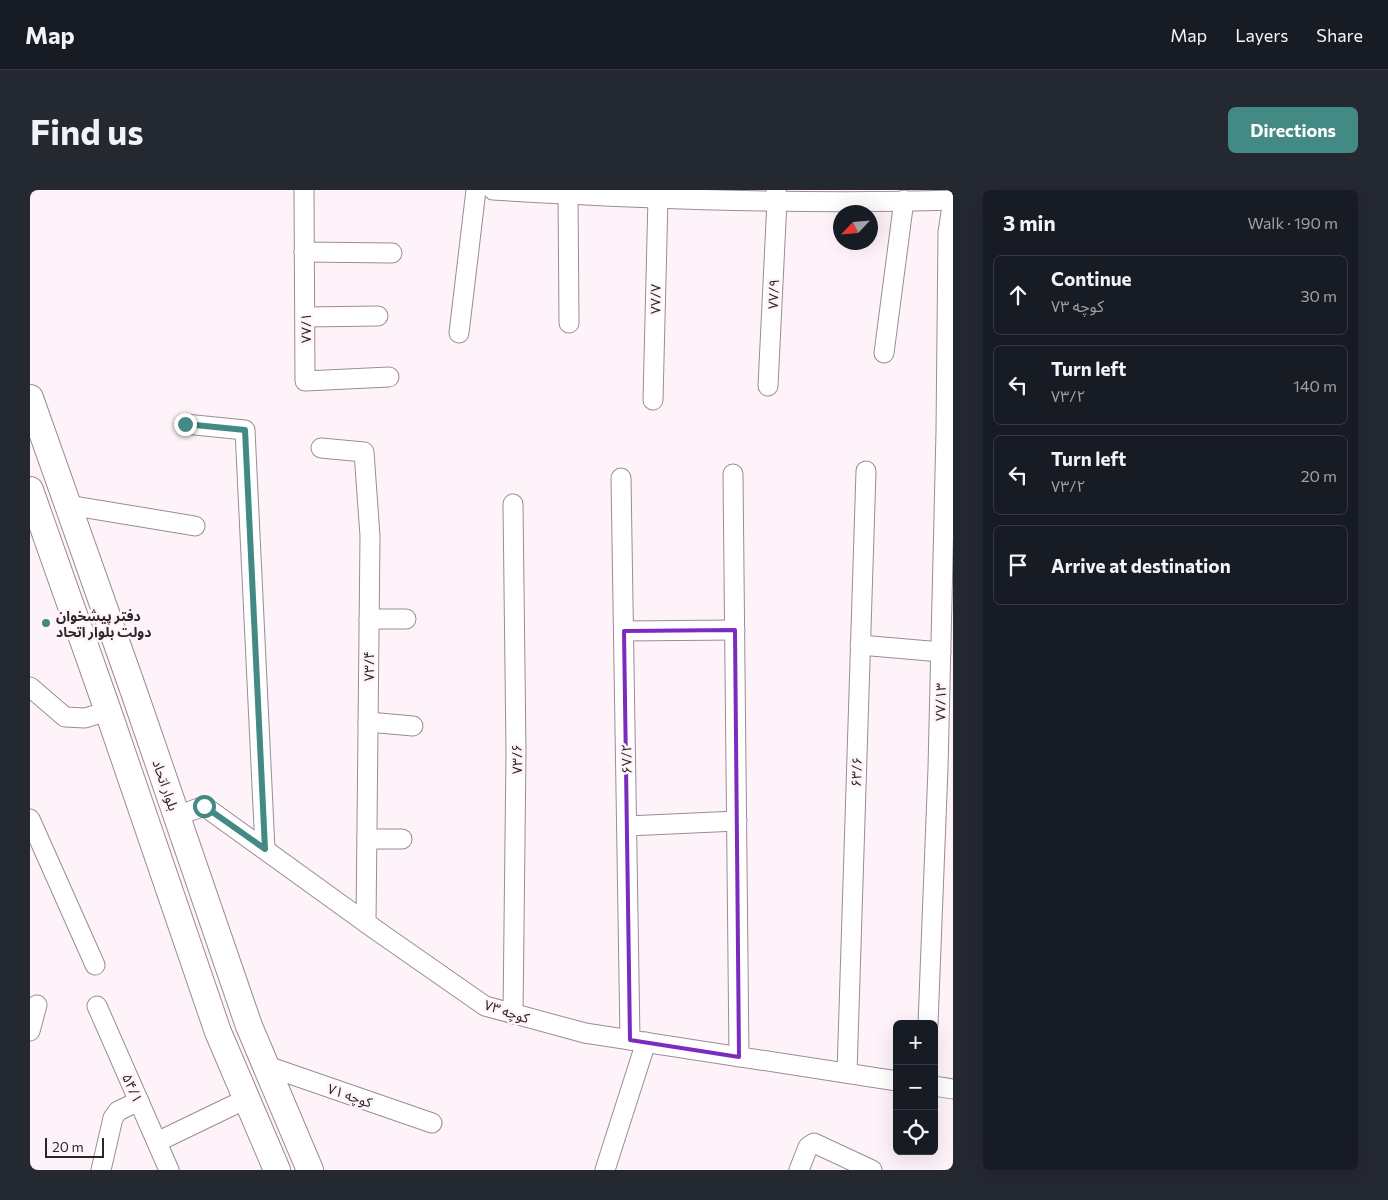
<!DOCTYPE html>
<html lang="en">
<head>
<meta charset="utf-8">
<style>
	body { margin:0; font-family:Commissioner,"Noto Sans Arabic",sans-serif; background:#242831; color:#f1f3f6 }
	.controls { position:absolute; right:15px; bottom:15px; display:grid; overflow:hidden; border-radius:8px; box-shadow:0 5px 20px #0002 }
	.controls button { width:45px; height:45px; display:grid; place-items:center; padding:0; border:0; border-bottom:1px solid #363941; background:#171b24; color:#f1f3f6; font:25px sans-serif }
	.compass { position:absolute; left:803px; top:15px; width:45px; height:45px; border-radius:50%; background:#171b24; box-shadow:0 5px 20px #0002; rotate:244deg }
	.scale { position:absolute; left:15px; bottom:12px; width:59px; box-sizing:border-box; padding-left:5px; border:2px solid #2c262a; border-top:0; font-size:14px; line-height:18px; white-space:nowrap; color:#2c262a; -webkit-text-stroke:4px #fff3fa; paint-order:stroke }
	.stop { position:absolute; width:15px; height:15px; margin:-11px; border:4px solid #438984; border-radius:50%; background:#fff }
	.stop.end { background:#438984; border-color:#fff; box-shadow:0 1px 5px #0008 }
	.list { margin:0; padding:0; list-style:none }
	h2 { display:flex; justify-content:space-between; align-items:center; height:65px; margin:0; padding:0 20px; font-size:21px }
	h2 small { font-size:16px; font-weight:400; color:#9ea1a6 }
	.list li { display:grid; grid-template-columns:32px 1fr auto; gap:15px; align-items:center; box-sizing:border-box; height:80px; margin:0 10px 10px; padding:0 10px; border:1px solid #363941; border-radius:8px }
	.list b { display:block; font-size:19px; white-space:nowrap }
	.list p { margin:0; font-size:16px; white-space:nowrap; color:#9ea1a6 }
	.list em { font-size:16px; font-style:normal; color:#9ea1a6 }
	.icon { flex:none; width:28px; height:28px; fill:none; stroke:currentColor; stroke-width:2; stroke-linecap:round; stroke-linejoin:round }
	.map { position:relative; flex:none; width:923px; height:980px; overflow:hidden; border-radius:8px }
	header { display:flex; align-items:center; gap:30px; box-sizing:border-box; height:70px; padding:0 25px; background:#171b24; border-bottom:1px solid #363941 }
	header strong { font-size:24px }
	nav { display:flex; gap:28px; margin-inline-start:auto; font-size:18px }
	.intro { display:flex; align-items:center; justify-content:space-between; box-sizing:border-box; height:120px; padding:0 30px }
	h1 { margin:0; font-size:35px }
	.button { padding:12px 22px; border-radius:8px; background:#438984; color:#fff; font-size:18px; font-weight:700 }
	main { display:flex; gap:30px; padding:0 30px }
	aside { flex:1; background:#171b24; border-radius:8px; box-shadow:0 5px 20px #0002 }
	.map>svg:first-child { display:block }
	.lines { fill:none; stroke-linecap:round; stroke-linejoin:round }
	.street-casing { stroke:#9a8c95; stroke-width:21 }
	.secondary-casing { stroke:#9a8c95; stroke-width:28 }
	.street { stroke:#fff; stroke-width:19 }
	.secondary { stroke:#fff; stroke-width:26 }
	.route { stroke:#438984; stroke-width:6 }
	.marked { fill:none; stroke:#7b2cbf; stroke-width:4; stroke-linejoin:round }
	.poi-dot { fill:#438984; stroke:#fff3fa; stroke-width:2 }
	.labels { text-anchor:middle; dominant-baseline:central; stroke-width:5; stroke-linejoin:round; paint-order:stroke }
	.street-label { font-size:14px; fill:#2c262a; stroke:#fff3fa }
	.poi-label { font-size:14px; font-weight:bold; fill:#2c262a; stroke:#fff3fa; text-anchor:start }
</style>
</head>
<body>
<header>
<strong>Map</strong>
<nav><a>Map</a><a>Layers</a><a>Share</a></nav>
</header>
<div class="intro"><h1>Find us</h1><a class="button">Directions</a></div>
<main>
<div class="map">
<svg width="923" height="980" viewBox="0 0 923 980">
	<rect width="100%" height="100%" fill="#fff3fa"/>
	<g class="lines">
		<defs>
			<g id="street">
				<polyline points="274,0 275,191 359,187"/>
				<path d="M463,0C616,9 770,15 923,10"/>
				<polyline points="538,4 539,133"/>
				<polyline points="274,62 362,63"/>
				<polyline points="275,127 348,126"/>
				<polyline points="429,143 446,0"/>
				<polyline points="854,163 874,10"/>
				<polyline points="738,196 747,11 746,0"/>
				<polyline points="623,210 628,8"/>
				<polyline points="155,234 215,240 235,659"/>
				<polyline points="291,258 334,262 340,346 336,733"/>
				<polyline points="703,284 709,867"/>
				<polyline points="591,288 600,850"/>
				<polyline points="38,315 165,336"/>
				<polyline points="339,429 376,429"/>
				<polyline points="594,441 705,440"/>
				<polyline points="830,455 911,462"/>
				<polyline points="0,497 35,527 55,528 78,521"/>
				<polyline points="338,532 383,536"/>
				<polyline points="147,626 174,616 346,740 455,816 555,843 867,891"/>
				<polyline points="0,629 65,775"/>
				<polyline points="597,636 707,631"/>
				<polyline points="337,649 372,649"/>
				<polyline points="67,816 139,980"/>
				<polyline points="483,824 486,562 483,314"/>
				<polyline points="898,834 908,578 916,242 918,42 923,10"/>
				<polyline points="0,841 7,815"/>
				<polyline points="237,876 402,933"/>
				<polyline points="817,883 836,281"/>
				<polyline points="904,896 923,899"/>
				<polyline points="127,952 216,909"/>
				<polyline points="71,980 83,928 88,921 109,911"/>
				<polyline points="575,980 616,852"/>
				<polyline points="769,980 778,957 784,953 842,980"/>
			</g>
			<g id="secondary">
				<polyline points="0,208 104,502 219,836 280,980"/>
				<polyline points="0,300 78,521 188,842 247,980"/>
			</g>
		</defs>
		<use href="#street" class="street-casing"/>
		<use href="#secondary" class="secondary-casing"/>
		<use href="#street" class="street"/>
		<use href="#secondary" class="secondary"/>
	</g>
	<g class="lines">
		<polyline class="route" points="155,234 215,240 235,659 174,616"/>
	</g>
	<path class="marked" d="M705,440L709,867L600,850L594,441Z"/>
	<circle class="poi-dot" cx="16" cy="433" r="5"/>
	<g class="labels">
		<g class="street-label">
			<text transform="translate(743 104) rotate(-87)">۷۷/۹</text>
			<text transform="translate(625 109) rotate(-89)">۷۷/۷</text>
			<text transform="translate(275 138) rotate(-90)">۷۷/۱</text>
			<text transform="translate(338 476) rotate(-90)">۷۳/۴</text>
			<text transform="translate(910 512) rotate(-89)">۷۷/۱۳</text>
			<text transform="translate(486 569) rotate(-90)">۷۳/۶</text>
			<text transform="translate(596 569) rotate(-91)">۶۷/۲</text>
			<text transform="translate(826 582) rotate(-88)">۶۳/۶</text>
			<text transform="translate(136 595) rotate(71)">بلوار اتحاد</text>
			<text transform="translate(477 821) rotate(18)">کوچه ۷۳</text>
			<text transform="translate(103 898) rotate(66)">۵۴/۱</text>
			<text transform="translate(320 905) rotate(19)">کوچه ۷۱</text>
		</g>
		<g class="poi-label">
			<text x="26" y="425">دفتر پیشخوان<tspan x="26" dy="16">دولت بلوار اتحاد</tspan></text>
		</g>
	</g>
</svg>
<div class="controls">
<button>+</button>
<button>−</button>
<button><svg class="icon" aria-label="locate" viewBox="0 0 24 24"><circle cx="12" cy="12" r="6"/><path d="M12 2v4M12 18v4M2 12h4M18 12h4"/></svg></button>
</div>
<svg class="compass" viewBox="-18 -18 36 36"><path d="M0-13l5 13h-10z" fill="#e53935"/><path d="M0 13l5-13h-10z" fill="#9ea1a6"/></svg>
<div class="scale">20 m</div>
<div class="stop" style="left:174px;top:616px"></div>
<div class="stop end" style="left:155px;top:234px"></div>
</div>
<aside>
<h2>3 min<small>Walk · 190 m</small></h2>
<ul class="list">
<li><svg class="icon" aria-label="ahead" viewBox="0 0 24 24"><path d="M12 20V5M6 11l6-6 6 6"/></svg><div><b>Continue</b><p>کوچه ۷۳</p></div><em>30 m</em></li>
<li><svg class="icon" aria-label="left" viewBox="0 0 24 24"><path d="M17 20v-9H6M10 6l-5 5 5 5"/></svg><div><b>Turn left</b><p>۷۳/۲</p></div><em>140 m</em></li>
<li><svg class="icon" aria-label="left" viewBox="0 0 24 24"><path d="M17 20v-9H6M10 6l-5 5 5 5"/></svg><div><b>Turn left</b><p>۷۳/۲</p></div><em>20 m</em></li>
<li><svg class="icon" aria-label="arrive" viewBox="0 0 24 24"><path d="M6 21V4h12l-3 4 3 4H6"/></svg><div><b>Arrive at destination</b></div></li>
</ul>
</aside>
</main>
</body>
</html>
